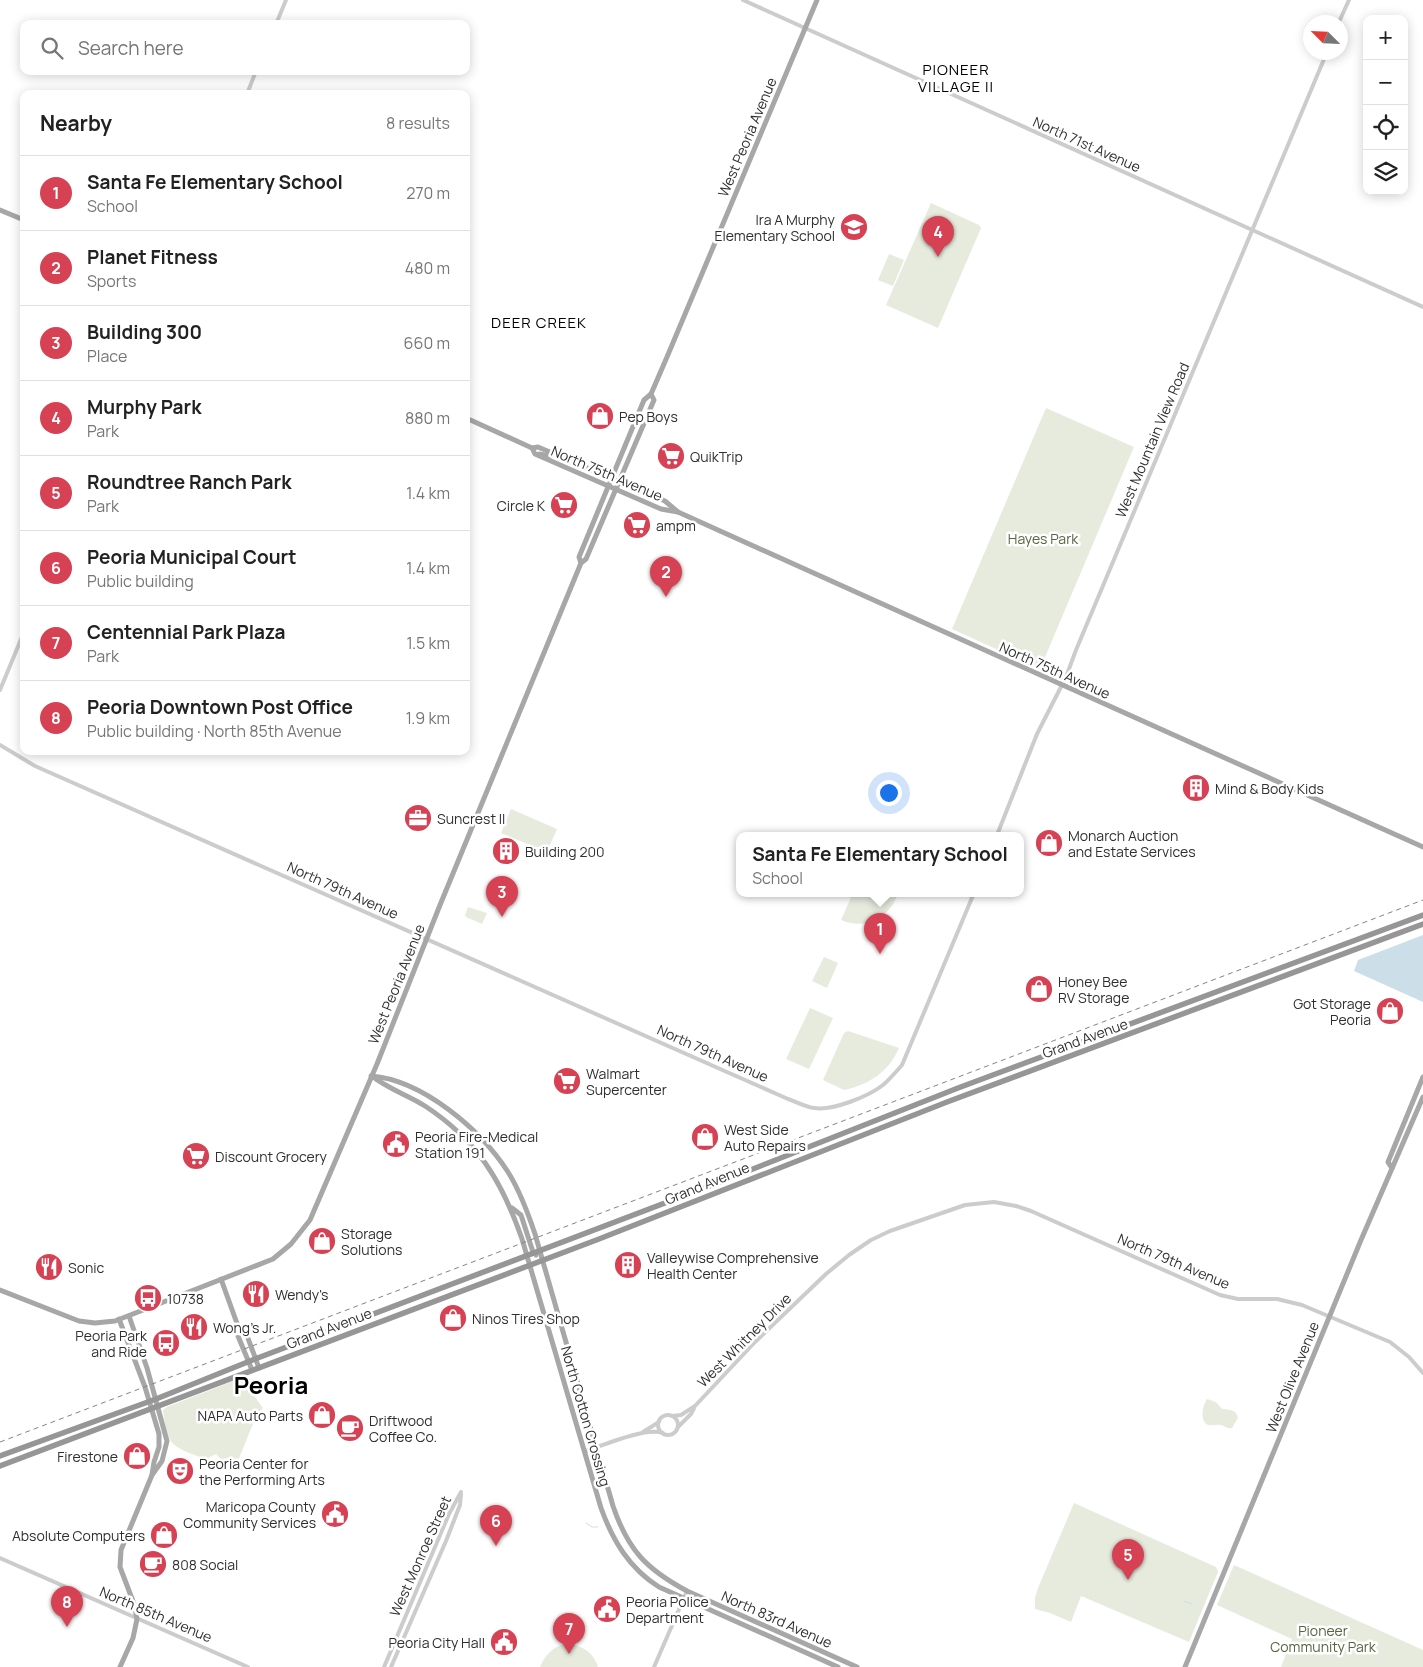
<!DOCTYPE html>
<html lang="en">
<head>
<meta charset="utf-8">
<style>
	body { margin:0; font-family:Manrope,sans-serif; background:#f2f2f2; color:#222 }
	.controls { position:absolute; right:15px; top:15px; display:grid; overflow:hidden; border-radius:10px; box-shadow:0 2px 12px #0003 }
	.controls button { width:45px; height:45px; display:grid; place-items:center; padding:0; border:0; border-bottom:1px solid #e0e0e0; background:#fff; color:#222; font:25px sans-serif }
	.compass { position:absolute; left:1303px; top:15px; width:45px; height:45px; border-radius:50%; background:#fff; box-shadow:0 2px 12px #0003; rotate:294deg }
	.you { position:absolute; left:888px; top:792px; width:18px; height:18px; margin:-12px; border:4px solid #fff; border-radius:50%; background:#1a73e8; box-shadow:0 0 0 8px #1a73e833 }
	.badge { display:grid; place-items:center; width:32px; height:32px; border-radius:50%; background:#d64254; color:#fff; font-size:16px; font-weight:700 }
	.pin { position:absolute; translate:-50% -41px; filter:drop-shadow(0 1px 2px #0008) }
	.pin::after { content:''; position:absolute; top:26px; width:18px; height:15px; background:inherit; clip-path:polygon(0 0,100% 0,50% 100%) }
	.popup { position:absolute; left:736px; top:832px; width:288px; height:65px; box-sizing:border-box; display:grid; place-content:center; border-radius:10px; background:#fff; filter:drop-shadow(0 1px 4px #0005); font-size:16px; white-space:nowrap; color:#767676 }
	.popup b { font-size:19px; color:#222 }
	.popup::after { content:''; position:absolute; left:50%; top:100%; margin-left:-10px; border:10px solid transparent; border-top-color:#fff }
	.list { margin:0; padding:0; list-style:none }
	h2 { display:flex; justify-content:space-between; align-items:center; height:65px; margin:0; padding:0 20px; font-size:21px }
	h2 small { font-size:16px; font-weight:400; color:#767676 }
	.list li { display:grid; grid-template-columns:32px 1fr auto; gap:15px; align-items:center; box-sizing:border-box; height:75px; padding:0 20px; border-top:1px solid #e0e0e0 }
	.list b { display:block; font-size:19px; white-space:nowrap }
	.list p { margin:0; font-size:16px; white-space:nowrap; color:#767676 }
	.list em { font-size:16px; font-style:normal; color:#767676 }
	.icon { flex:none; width:28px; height:28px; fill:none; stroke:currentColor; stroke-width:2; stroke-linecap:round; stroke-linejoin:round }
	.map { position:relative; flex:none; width:1423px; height:1667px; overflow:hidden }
	.search { position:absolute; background:#fff; box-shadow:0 2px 12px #0003; left:20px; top:20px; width:450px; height:55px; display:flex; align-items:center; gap:12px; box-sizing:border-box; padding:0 18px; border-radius:10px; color:#767676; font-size:19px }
	.panel { position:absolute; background:#fff; box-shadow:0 2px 12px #0003; left:20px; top:90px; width:450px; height:665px; border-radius:10px }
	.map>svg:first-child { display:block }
	.green { fill:#e6ebde }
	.water { fill:#ccdfe9 }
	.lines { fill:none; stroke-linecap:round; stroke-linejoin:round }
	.stream { stroke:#ccdfe9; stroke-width:1 }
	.minor { stroke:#ccc; stroke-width:4 }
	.major { stroke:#a7a7a7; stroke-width:5 }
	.highway { stroke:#969696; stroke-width:5.5 }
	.rail { stroke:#848484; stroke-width:1; stroke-dasharray:5 4; stroke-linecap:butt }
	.labels { text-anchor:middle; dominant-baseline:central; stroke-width:5; stroke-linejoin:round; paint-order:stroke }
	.street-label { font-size:14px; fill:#2f2f2f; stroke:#fff }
	.poi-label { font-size:14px; fill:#2f2f2f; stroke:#fff; text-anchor:start }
	.park-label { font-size:14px; fill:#546740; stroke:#fff }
	.neighbourhood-label { font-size:15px; letter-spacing:1px; fill:#000; stroke:#fff }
	.town-label { font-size:24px; font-weight:bold; fill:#000; stroke:#fff }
</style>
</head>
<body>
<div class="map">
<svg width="1423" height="1667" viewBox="0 0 1423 1667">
	<rect width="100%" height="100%" fill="#fff"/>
	<g class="green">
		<polygon points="931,203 979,225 981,228 938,328 886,305"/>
		<polygon points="889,254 904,260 893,286 878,280"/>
		<polygon points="1046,408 1134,447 1040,669 952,629"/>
		<polygon points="511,809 557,829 547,852 501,833"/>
		<path d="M853,893H889L897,896C888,919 864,930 841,920Z"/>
		<polygon points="468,907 487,913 482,924 466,917 465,915"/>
		<polygon points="824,957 838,963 827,988 812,981"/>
		<polygon points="810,1008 833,1018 809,1069 786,1059"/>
		<path d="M848,1031L899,1048C889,1072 868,1085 844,1090L823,1080L844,1033Z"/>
		<path d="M241,1378L250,1383L253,1394L263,1408L257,1414L235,1468L225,1464L216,1454L206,1459C197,1456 175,1449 171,1441C166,1433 164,1419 163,1410L167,1407Z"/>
		<path d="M1207,1399L1216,1402L1222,1409C1230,1410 1236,1409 1238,1418L1232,1428C1226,1429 1226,1426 1221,1425C1217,1424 1212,1426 1208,1425C1199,1420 1203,1405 1207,1399Z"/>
		<polygon points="1074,1503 1216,1567 1218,1572 1189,1642 1081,1596 1071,1622 1050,1613 1035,1609 1035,1598 1038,1588"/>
		<polygon points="1234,1565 1423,1650 1423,1667 1281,1667 1292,1639 1217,1605"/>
		<path d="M564,1644C580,1644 593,1651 598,1667H540C545,1655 552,1648 564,1644Z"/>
	</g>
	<polygon class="water" points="1423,935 1423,1002 1354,971 1358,960"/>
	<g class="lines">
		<g class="stream">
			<polyline points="586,1523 592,1527 598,1527"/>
			<polyline points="124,1598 125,1598"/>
			<polyline points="1184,1601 1192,1604"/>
			<polyline points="139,1603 140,1603"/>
		</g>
		<g class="minor">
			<polyline points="743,0 1423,307"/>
			<polyline points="1339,22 1349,0"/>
			<polyline points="276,24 286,0"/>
			<polyline points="247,94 256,71"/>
			<polyline points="0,690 24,632"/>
			<path d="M0,745L35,766L788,1099C797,1102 805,1107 814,1108C833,1111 869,1096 883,1085C890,1079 896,1072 902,1065L974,893"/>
			<polyline points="997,835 1037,734 1066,677 1076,650 1327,52"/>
			<circle cx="668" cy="1425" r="10"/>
			<polyline points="672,1416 681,1415 695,1406 755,1342 826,1274 849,1255 871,1240 890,1231 965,1205 994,1202 1016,1206 1031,1211 1220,1295 1238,1299 1277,1299 1302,1305 1390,1342 1409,1357 1423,1373"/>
			<polyline points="678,1427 691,1414 694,1408"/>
			<polyline points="643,1432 659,1422"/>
			<path d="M586,1451C604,1445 645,1427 663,1433"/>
			<polyline points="0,1558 248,1667"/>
			<polyline points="384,1667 449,1514 461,1492"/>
			<polyline points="391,1667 446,1541 460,1505 461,1494"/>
			<polyline points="654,1667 687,1591"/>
		</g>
		<g class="major">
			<polyline points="0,210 24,220"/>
			<polyline points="466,418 532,448 538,447 665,501 678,512"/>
			<polyline points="532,448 535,454 661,509 678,512 1423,847"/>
			<polyline points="539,454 550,456 554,453"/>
			<polyline points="581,563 579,557 644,400 651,394 667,357 817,0"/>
			<path d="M371,1076C423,1080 481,1130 508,1172C520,1191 528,1213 535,1234L613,1506C628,1550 646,1569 687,1591L857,1667"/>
			<path d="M372,1076C388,1089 408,1095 425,1106C477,1140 502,1181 522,1239L601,1508C613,1541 629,1568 659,1587L838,1667"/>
			<polyline points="1392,1168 1388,1162 1423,1077"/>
			<polyline points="512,1208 521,1215 533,1252 536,1255"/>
			<polyline points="221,1279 239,1329 238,1336 252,1370"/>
			<polyline points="0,1290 79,1321 95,1323 115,1321 273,1259 291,1244 310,1220 377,1064 440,905 581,563 586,559 654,400 651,394"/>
			<polyline points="119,1319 145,1387 159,1434 159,1447 154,1462 152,1475"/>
			<polyline points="239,1329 246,1333 259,1368"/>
			<polyline points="120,1667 133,1638 137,1619 134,1604 120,1567 121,1550 152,1475 162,1461 167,1441 147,1368 129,1316"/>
			<polyline points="1185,1667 1361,1240 1423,1097"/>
		</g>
		<g class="highway">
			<polyline points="0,1456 156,1399 255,1359 720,1182 958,1088 1423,915"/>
			<polyline points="0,1466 599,1239 947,1102 1423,924"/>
		</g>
		<polyline class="rail" points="0,1442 1423,900"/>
	</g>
	<defs>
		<symbol id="school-disc" viewBox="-11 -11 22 22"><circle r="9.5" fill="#d64254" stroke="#fff"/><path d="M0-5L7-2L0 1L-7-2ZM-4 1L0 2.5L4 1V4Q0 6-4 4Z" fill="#fff"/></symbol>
		<symbol id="shop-disc" viewBox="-11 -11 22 22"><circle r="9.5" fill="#d64254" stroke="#fff"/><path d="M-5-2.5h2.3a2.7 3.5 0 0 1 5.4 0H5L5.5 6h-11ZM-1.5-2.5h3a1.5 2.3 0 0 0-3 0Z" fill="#fff"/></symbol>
		<symbol id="supermarket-disc" viewBox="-11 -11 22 22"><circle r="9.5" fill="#d64254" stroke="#fff"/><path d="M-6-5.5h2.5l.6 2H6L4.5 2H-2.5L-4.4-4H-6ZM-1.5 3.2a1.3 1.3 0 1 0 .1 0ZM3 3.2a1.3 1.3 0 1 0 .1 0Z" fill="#fff"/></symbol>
		<symbol id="building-disc" viewBox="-11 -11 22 22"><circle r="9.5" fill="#d64254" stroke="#fff"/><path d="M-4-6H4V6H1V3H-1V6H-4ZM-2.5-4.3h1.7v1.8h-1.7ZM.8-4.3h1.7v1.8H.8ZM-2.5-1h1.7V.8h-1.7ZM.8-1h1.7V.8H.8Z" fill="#fff"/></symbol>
		<symbol id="office-disc" viewBox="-11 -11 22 22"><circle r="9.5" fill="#d64254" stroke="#fff"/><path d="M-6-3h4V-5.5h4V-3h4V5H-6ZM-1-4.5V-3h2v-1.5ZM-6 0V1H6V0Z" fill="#fff"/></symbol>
		<symbol id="civic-disc" viewBox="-11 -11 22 22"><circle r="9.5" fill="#d64254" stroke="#fff"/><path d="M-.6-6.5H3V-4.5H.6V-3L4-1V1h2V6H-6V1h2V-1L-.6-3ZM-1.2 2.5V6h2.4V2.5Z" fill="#fff"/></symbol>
		<symbol id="restaurant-disc" viewBox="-11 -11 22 22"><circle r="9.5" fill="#d64254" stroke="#fff"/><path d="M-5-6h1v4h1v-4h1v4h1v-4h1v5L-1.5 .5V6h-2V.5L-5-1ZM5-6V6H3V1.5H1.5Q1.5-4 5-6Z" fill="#fff"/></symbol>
		<symbol id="bus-disc" viewBox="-11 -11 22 22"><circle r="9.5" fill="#d64254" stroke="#fff"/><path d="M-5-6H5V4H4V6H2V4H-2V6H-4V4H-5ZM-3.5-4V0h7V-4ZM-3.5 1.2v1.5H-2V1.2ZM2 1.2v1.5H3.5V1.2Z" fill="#fff"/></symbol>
		<symbol id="cafe-disc" viewBox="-11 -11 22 22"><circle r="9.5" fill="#d64254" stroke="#fff"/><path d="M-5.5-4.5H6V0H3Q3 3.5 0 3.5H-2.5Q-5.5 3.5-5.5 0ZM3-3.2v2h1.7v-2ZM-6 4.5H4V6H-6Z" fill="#fff"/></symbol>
		<symbol id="theatre-disc" viewBox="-11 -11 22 22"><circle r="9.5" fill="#d64254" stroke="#fff"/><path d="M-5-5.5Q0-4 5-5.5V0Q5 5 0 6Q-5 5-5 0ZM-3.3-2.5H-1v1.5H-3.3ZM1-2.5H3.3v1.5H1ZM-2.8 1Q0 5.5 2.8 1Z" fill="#fff"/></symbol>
	</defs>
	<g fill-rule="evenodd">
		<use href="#school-disc" x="838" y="211" width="32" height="32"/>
		<use href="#shop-disc" x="584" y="400" width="32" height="32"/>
		<use href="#supermarket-disc" x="655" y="440" width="32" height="32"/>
		<use href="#supermarket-disc" x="548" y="489" width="32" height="32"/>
		<use href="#supermarket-disc" x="621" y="509" width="32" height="32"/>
		<use href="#building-disc" x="1180" y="772" width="32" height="32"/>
		<use href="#office-disc" x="402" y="802" width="32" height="32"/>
		<use href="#shop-disc" x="1033" y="827" width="32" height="32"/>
		<use href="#building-disc" x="490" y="835" width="32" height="32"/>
		<use href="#shop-disc" x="1023" y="973" width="32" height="32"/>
		<use href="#shop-disc" x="1374" y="995" width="32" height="32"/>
		<use href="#supermarket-disc" x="551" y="1065" width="32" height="32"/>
		<use href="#shop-disc" x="689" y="1121" width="32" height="32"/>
		<use href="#civic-disc" x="380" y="1128" width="32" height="32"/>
		<use href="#supermarket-disc" x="180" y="1140" width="32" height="32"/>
		<use href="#shop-disc" x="306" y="1225" width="32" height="32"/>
		<use href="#building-disc" x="612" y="1249" width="32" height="32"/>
		<use href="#restaurant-disc" x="33" y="1251" width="32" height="32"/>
		<use href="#restaurant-disc" x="240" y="1278" width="32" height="32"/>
		<use href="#bus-disc" x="132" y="1282" width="32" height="32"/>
		<use href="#shop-disc" x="437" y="1302" width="32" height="32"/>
		<use href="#restaurant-disc" x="178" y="1311" width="32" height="32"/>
		<use href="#bus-disc" x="150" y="1327" width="32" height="32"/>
		<use href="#shop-disc" x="306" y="1399" width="32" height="32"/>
		<use href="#cafe-disc" x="334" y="1412" width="32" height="32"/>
		<use href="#shop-disc" x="121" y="1440" width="32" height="32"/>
		<use href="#theatre-disc" x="164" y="1455" width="32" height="32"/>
		<use href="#civic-disc" x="319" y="1498" width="32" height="32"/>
		<use href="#shop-disc" x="148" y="1519" width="32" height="32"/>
		<use href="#cafe-disc" x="137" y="1548" width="32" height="32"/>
		<use href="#civic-disc" x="591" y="1593" width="32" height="32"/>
		<use href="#civic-disc" x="488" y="1626" width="32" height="32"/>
	</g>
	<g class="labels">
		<g class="street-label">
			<text transform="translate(747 137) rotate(-67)">West Peoria Avenue</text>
			<text transform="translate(1087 144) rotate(24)">North 71st Avenue</text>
			<text transform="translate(1152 440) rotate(-67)">West Mountain View Road</text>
			<text transform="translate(607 473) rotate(23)">North 75th Avenue</text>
			<text transform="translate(1055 670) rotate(24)">North 75th Avenue</text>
			<text transform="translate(343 890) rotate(24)">North 79th Avenue</text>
			<text transform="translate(396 984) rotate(-68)">West Peoria Avenue</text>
			<text transform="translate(1085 1038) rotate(-20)">Grand Avenue</text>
			<text transform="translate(713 1053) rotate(24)">North 79th Avenue</text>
			<text transform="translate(707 1183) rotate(-22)">Grand Avenue</text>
			<text transform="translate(1174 1261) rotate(23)">North 79th Avenue</text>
			<text transform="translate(329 1328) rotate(-21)">Grand Avenue</text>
			<text transform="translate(744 1340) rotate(-45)">West Whitney Drive</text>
			<text transform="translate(1292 1377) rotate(-68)">West Olive Avenue</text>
			<text transform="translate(586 1416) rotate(74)">North Cotton Crossing</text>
			<text transform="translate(420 1556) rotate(-66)">West Monroe Street</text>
			<text transform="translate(156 1614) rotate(23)">North 85th Avenue</text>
			<text transform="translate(777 1619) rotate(24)">North 83rd Avenue</text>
		</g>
		<g class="poi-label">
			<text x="835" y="219" text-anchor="end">Ira A Murphy<tspan x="835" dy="16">Elementary School</tspan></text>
			<text x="619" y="416">Pep Boys</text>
			<text x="690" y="456">QuikTrip</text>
			<text x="545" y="505" text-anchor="end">Circle K</text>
			<text x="656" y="525">ampm</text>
			<text x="1215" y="788">Mind &amp; Body Kids</text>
			<text x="437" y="818">Suncrest II</text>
			<text x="1068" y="835">Monarch Auction<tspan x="1068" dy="16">and Estate Services</tspan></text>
			<text x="525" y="851">Building 200</text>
			<text x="1058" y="981">Honey Bee<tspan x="1058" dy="16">RV Storage</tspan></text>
			<text x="1371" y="1003" text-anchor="end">Got Storage<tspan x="1371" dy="16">Peoria</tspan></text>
			<text x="586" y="1073">Walmart<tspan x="586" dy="16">Supercenter</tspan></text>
			<text x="724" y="1129">West Side<tspan x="724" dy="16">Auto Repairs</tspan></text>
			<text x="415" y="1136">Peoria Fire-Medical<tspan x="415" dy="16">Station 191</tspan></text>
			<text x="215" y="1156">Discount Grocery</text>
			<text x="341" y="1233">Storage<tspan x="341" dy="16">Solutions</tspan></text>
			<text x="647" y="1257">Valleywise Comprehensive<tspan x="647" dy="16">Health Center</tspan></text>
			<text x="68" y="1267">Sonic</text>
			<text x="275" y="1294">Wendy's</text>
			<text x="167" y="1298">10738</text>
			<text x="472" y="1318">Ninos Tires Shop</text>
			<text x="213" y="1327">Wong's Jr.</text>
			<text x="147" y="1335" text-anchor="end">Peoria Park<tspan x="147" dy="16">and Ride</tspan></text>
			<text x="303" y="1415" text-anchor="end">NAPA Auto Parts</text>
			<text x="369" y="1420">Driftwood<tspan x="369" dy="16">Coffee Co.</tspan></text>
			<text x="118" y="1456" text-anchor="end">Firestone</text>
			<text x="199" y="1463">Peoria Center for<tspan x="199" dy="16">the Performing Arts</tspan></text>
			<text x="316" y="1506" text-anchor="end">Maricopa County<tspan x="316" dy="16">Community Services</tspan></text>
			<text x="145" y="1535" text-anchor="end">Absolute Computers</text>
			<text x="172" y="1564">808 Social</text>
			<text x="626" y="1601">Peoria Police<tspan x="626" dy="16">Department</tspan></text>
			<text x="485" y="1642" text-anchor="end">Peoria City Hall</text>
		</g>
		<g class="park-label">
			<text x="1043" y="538">Hayes Park</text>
			<text x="1323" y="1630">Pioneer<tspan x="1323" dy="16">Community Park</tspan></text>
		</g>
		<g class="neighbourhood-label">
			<text x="956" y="69">PIONEER<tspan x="956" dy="17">VILLAGE II</tspan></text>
			<text x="539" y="322">DEER CREEK</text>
		</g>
		<g class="town-label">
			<text x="271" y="1384">Peoria</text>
		</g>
	</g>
</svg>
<div class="controls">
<button>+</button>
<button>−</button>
<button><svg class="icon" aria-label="locate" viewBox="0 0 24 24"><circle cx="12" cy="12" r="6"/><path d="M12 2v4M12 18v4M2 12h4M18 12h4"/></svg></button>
<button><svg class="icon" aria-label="layers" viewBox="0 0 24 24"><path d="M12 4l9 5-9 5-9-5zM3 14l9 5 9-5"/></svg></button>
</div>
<svg class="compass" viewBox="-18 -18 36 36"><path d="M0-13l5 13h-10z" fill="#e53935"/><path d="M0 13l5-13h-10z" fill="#767676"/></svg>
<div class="you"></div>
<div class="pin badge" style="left:880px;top:954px">1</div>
<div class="popup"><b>Santa Fe Elementary School</b>School</div>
<div class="pin badge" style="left:666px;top:597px">2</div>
<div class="pin badge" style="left:502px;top:917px">3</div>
<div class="pin badge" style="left:938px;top:257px">4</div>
<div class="pin badge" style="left:1128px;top:1580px">5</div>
<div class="pin badge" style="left:496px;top:1546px">6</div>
<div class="pin badge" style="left:569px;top:1654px">7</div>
<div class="pin badge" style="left:67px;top:1627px">8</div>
<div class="search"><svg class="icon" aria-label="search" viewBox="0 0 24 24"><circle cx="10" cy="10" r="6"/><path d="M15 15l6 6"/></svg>Search here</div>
<section class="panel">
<h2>Nearby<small>8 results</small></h2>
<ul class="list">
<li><span class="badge">1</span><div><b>Santa Fe Elementary School</b><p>School</p></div><em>270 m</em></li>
<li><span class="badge">2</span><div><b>Planet Fitness</b><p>Sports</p></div><em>480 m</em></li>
<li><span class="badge">3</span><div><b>Building 300</b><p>Place</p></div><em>660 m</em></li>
<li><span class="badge">4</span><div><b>Murphy Park</b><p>Park</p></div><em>880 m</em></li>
<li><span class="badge">5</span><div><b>Roundtree Ranch Park</b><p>Park</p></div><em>1.4 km</em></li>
<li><span class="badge">6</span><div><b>Peoria Municipal Court</b><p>Public building</p></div><em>1.4 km</em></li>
<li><span class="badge">7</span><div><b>Centennial Park Plaza</b><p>Park</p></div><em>1.5 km</em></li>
<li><span class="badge">8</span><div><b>Peoria Downtown Post Office</b><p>Public building · North 85th Avenue</p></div><em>1.9 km</em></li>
</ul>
</section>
</div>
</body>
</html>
